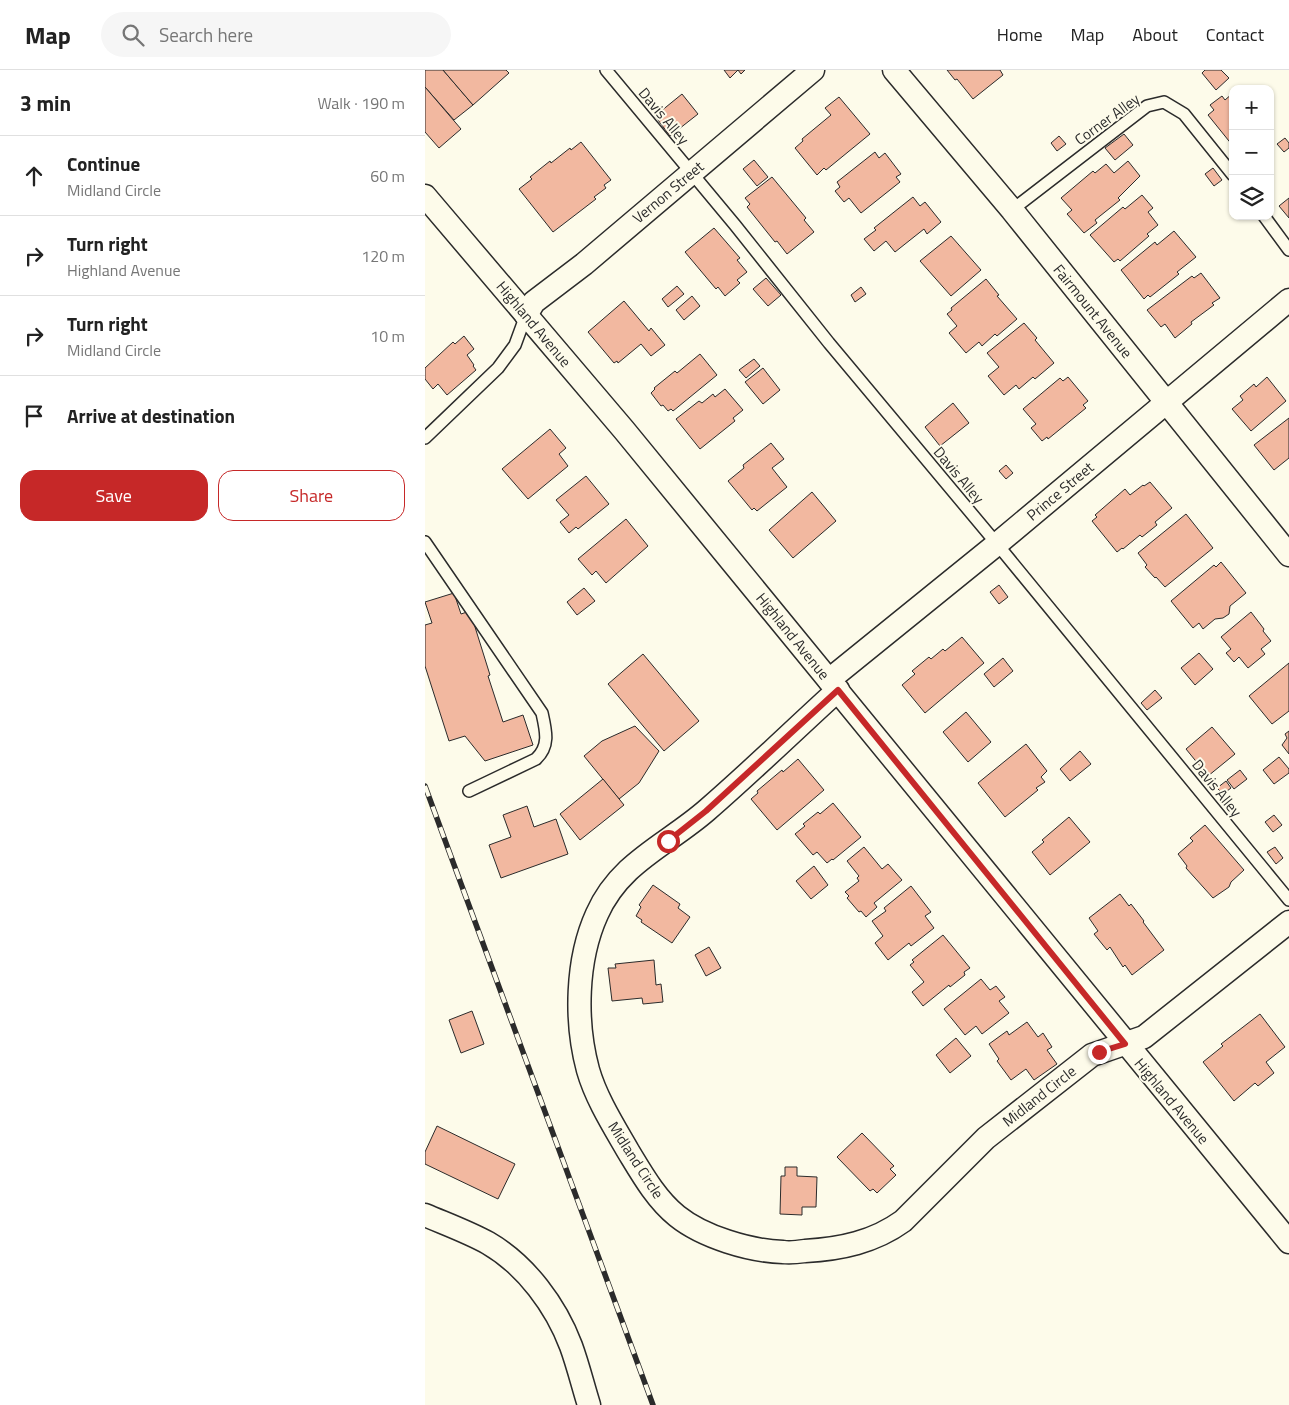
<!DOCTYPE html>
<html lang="en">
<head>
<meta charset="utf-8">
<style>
	body { margin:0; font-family:"Titillium Web",sans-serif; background:#f6f6f6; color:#222 }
	.controls { position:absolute; right:15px; top:15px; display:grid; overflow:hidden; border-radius:10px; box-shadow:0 1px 4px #0004 }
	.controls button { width:45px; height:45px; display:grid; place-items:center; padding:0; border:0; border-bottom:1px solid #e0e0e0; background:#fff; color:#222; font:25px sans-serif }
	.stop { position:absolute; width:15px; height:15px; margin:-11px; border:4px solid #c62828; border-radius:50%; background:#fff }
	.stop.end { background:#c62828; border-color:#fff; box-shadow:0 1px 5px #0008 }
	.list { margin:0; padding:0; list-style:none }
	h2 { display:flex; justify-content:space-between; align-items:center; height:65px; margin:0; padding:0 20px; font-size:21px }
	h2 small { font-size:16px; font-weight:400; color:#767676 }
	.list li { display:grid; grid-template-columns:32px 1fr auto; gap:15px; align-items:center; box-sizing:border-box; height:80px; padding:0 20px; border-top:1px solid #e0e0e0 }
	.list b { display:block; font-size:19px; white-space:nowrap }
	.list p { margin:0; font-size:16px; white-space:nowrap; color:#767676 }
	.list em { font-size:16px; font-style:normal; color:#767676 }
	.actions { display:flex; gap:10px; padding:15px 20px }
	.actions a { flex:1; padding:11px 0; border:1px solid #c62828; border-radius:15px; text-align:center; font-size:18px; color:#c62828 }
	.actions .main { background:#c62828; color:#fff }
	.icon { flex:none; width:28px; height:28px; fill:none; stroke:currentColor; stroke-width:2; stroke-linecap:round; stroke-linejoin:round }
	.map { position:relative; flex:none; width:864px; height:1335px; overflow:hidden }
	header { display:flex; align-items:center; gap:30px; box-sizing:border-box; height:70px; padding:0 25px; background:#fff; border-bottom:1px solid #e0e0e0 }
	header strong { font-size:24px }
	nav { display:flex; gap:28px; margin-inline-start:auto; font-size:18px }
	.search { width:350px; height:45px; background:#f6f6f6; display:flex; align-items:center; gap:12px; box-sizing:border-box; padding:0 18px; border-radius:28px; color:#767676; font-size:19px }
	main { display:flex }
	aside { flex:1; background:#fff }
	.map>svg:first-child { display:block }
	.building { fill:#f2b8a0; stroke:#2b2b2b }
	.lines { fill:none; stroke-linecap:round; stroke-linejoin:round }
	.lane-casing { stroke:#2b2b2b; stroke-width:14 }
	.street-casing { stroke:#2b2b2b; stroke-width:25 }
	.lane { stroke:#fdfbea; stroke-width:11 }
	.street { stroke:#fdfbea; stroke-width:22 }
	.rail-casing { stroke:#2b2b2b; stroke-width:5.5 }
	.rail { stroke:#fdfbea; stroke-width:4; stroke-dasharray:11; stroke-linecap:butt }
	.route { stroke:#c62828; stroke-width:6 }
	.labels { text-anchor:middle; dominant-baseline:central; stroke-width:4; stroke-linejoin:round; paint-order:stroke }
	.street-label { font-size:15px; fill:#2b2b2b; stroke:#fdfbea }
</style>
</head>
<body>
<header>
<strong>Map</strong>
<div class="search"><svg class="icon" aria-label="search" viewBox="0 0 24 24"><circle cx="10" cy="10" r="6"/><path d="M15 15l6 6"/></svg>Search here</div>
<nav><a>Home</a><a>Map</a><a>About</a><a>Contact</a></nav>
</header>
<main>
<aside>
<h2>3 min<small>Walk · 190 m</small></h2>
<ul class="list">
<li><svg class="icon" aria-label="ahead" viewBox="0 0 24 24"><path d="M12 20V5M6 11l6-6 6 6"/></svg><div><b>Continue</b><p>Midland Circle</p></div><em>60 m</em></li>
<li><svg class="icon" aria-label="right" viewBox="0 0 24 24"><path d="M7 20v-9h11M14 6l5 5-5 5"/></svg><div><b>Turn right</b><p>Highland Avenue</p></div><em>120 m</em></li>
<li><svg class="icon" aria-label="right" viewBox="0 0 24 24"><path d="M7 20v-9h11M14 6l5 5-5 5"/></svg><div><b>Turn right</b><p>Midland Circle</p></div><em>10 m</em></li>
<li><svg class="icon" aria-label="arrive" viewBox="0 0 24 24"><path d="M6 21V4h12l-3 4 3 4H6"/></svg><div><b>Arrive at destination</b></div></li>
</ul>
<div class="actions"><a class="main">Save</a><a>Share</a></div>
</aside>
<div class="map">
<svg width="864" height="1335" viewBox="0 0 864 1335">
	<rect width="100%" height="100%" fill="#fdfbea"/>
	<g class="building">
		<polygon points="0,0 18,0 48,35 29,50 0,17"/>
		<polygon points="18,0 81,0 84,3 48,35"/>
		<polygon points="299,0 320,0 316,4 313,0 305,8"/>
		<polygon points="522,0 575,0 578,5 548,29 532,9 530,10"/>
		<polygon points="780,0 796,0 804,8 791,20 777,3"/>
		<polygon points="0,17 36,59 14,78 0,62"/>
		<polygon points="808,23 808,76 783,45 789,40 785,35 797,26 800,30"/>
		<polygon points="257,24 273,44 245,66 230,46"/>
		<polygon points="414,27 445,64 401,100 399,98 392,105 370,78 378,71 377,69 406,45 400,38"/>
		<polygon points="699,64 708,75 690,90 680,78"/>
		<polygon points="634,66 641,74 632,81 626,73"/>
		<polygon points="860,68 864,73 864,78 859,82 852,74"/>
		<polygon points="156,72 186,110 179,115 181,118 169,127 171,129 128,162 94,119 107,109 105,107 125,91 126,93 145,78 146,80"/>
		<polygon points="450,82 454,88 460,83 476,104 471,107 475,112 436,143 424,128 419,132 410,121 415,117 412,112"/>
		<polygon points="329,90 343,107 332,116 318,99"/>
		<polygon points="703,91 715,106 693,128 695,130 670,150 672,153 659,163 642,144 647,140 636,128 668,101 670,103 681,94 689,103"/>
		<polygon points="788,98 797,110 789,116 780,104"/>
		<polygon points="347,107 381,148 379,150 389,162 362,184 352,171 350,172 322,137 325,134 320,128"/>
		<polygon points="717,125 728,138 723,142 733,155 722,164 724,166 695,191 693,189 689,192 665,165 698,137 700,139"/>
		<polygon points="488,127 495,136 500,132 516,152 502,164 499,159 470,182 461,171 449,181 439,169 451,160 449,158"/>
		<polygon points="864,128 864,148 854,136"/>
		<polygon points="289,158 315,188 312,190 322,202 312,210 315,213 300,226 293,217 291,219 260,182"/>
		<polygon points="749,161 771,187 752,202 754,204 725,227 723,225 719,229 696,200 730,172 732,175"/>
		<polygon points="526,166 556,200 526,226 495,191"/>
		<polygon points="776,203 795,228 787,233 789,235 766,252 767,254 750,268 740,254 736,257 722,240 767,206 769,208"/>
		<polygon points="341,208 356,225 343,236 328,219"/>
		<polygon points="561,209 574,225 572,226 592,249 572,266 570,264 557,276 554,272 541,283 524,263 532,256 522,244 527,240 526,238"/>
		<polygon points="252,216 259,224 243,237 237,229"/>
		<polygon points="436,217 441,224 430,232 426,225"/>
		<polygon points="267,226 275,236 259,250 251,240"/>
		<polygon points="199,231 224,261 226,258 240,275 226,286 216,274 193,293 192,291 189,293 163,262"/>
		<polygon points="599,253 612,268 610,270 629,293 610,309 608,307 594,319 591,315 579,325 563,306 574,297 562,283"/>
		<polygon points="39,266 49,279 42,285 49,295 48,296 51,300 22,325 13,314 8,319 0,309 0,298 28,272 30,274"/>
		<polygon points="275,284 292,305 248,341 246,339 243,341 238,335 236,336 226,323 230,319 229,318 250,301 252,303"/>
		<polygon points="329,289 335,296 321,308 314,300"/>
		<polygon points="338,298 355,320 338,334 320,312"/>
		<polygon points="643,307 663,331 658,335 661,338 623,369 622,367 617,371 606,358 611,354 598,339 635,308 638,311"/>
		<polygon points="842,307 861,331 826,361 807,339 818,330 815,326 829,314 831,317"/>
		<polygon points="300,319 318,340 308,348 310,351 275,379 251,349 274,331 277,333 288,324 290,327"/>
		<polygon points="528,333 544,353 515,376 500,357"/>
		<polygon points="864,348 864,388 849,400 829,375"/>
		<polygon points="125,359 141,378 134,384 143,396 103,429 77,399"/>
		<polygon points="346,373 359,389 347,398 362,417 332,441 329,438 327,440 303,411 319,398 318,395"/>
		<polygon points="581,395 588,403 581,409 574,401"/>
		<polygon points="161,406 184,434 153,459 151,457 144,463 135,452 144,445 131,430"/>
		<polygon points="725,412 747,438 730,452 732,455 717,467 715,465 698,479 697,478 692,482 667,451 672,447 670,445 700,419 705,425 718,415 719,416"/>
		<polygon points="387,422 411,451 368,488 344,460"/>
		<polygon points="761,444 788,478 740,517 731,507 730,508 720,497 722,495 713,483"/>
		<polygon points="201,449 223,476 181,513 171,501 167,505 153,489"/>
		<polygon points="796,492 821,523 805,536 804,544 798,548 790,549 778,559 774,553 768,558 746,531 789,495 791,497"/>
		<polygon points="574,515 583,527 574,534 565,522"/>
		<polygon points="159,518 170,531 152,545 142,532"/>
		<polygon points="29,523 36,544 45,541 65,605 63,606 78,652 98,645 108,675 60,691 40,666 24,671 0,596 0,555 7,553 0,532"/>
		<polygon points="826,542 839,559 838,561 846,571 836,579 840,584 823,598 814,587 809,592 801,583 806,579 796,567"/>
		<polygon points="537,567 559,593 500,643 477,615 490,604 487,601 504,587 506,589 518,579 520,581"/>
		<polygon points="774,583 788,599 770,615 756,598"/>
		<polygon points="218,584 274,651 239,681 183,614"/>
		<polygon points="578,588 588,601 569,617 559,604"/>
		<polygon points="864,593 864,641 847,654 824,626"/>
		<polygon points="730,620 737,628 722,640 716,633"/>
		<polygon points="541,642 566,672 543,692 518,662"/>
		<polygon points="210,656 234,681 214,713 194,729 159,686 177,671"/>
		<polygon points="787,657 810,684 783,706 761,679"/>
		<polygon points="864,661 864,684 857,675 862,668 860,664"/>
		<polygon points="601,674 622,701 616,707 620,712 611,718 613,720 580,747 553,713"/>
		<polygon points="655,681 666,694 645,711 635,699"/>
		<polygon points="854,687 864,699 864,703 849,714 838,700"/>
		<polygon points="373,689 399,720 352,760 326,729 333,723 332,721 357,700 358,702"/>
		<polygon points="815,700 822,709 809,719 802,710"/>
		<polygon points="178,709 199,735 155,770 135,744"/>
		<polygon points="801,711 806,718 798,724 792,718"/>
		<polygon points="408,733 436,767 408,790 407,789 402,793 392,782 388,785 370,764 380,756 378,754 393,742 395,744"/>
		<polygon points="102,736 109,757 131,749 143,784 76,808 64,775 86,767 78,745"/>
		<polygon points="849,745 857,755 848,762 840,752"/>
		<polygon points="644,747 665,772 625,805 607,782 619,772 617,770"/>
		<polygon points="780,755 819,800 806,812 804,817 788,828 761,798 762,796 753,784 768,771 765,768"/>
		<polygon points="439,777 457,799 463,794 477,810 449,833 452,837 441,847 436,841 434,842 422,828 424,826 420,822 434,811 432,808 434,806 422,791"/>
		<polygon points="850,777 858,788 851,794 842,782"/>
		<polygon points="389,796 403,815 386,829 371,811"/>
		<polygon points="228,815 255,834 253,838 265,847 247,873 216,852 217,850 211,846 216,837 214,835"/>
		<polygon points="486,816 506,842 500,846 509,858 486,876 484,873 463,890 450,873 458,866 447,851 461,841 459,838"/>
		<polygon points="695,824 704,836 706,834 719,851 718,852 739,880 707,905 700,895 698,897 685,877 682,880 669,864 673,861 664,848"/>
		<polygon points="518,865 545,898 539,902 540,905 525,917 524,915 498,936 487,922 499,912 485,895 489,892 487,890"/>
		<polygon points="284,877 296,898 281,906 270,885"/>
		<polygon points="229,890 231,915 236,914 238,932 218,934 217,928 187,931 183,898 191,898 190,894"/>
		<polygon points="556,909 565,920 571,916 580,927 574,931 584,943 557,964 551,956 540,965 519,939"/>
		<polygon points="47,941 59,974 36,983 24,950"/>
		<polygon points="835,944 860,977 841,992 849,1003 833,1016 830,1013 809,1031 778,992 798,976 796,974"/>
		<polygon points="602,952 613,967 618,963 627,977 622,980 632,994 609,1010 601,999 586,1010 572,991 574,989 564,974 582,961 584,965"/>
		<polygon points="531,968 546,986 525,1003 511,985"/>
		<polygon points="12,1056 90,1094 73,1129 0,1094 0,1082"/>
		<polygon points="437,1063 469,1096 465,1099 471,1105 452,1123 448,1119 445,1121 412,1087"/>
		<polygon points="360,1097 372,1097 372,1106 392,1107 391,1137 377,1137 377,1145 355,1144 356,1106 360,1106"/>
	</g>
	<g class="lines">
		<defs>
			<g id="lane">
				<polyline points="181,0 310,155 404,273 572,474 864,830"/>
				<polyline points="587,140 722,36 739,32 759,44 808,105"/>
				<polyline points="839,146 864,180"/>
				<polyline points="0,368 73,298 90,275 101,245"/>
				<path d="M0,472L117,643C121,661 125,676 111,689L44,721"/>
			</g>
			<g id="street">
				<polyline points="469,0 587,140 864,485"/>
				<polyline points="0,126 199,360 864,1172"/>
				<polyline points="101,245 109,232 159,194 388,0"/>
				<polyline points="404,610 572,474 864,230"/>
				<path d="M413,620C369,660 327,701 282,740C242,775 195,792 172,844C151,890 150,952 163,1000C171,1028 188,1055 203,1081C217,1104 231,1129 252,1146C278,1167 325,1181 358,1182C365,1183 373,1182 380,1181C416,1179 449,1172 478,1151L561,1068L667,985L719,967L864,852"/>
				<path d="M0,1145C21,1154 43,1162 63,1173C101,1195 131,1236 146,1276C153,1295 158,1316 164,1335"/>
			</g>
		</defs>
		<use href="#lane" class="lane-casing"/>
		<use href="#street" class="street-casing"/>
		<use href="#lane" class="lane"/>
		<use href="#street" class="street"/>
		<defs>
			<polyline id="rail" points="0,716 228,1335"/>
		</defs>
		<use href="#rail" class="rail-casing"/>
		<use href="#rail" class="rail"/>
	</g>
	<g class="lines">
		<polyline class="route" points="243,771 281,741 413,620 700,974 674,982"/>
	</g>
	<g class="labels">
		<g class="street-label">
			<text transform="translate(239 46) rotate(50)">Davis Alley</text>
			<text transform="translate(682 49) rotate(-36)">Corner Alley</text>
			<text transform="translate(243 122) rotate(-40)">Vernon Street</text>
			<text transform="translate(668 241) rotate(51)">Fairmount Avenue</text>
			<text transform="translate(109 254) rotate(50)">Highland Avenue</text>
			<text transform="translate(534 405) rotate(50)">Davis Alley</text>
			<text transform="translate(635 421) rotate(-40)">Prince Street</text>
			<text transform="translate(368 566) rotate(51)">Highland Avenue</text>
			<text transform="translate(792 718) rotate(51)">Davis Alley</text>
			<text transform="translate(614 1026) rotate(-38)">Midland Circle</text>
			<text transform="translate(747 1031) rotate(50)">Highland Avenue</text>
			<text transform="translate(211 1090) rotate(57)">Midland Circle</text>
		</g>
	</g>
</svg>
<div class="controls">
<button>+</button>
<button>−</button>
<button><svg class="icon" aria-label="layers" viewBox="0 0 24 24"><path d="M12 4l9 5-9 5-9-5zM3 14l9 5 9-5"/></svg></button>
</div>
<div class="stop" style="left:243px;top:771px"></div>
<div class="stop end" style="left:674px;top:982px"></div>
</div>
</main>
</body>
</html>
